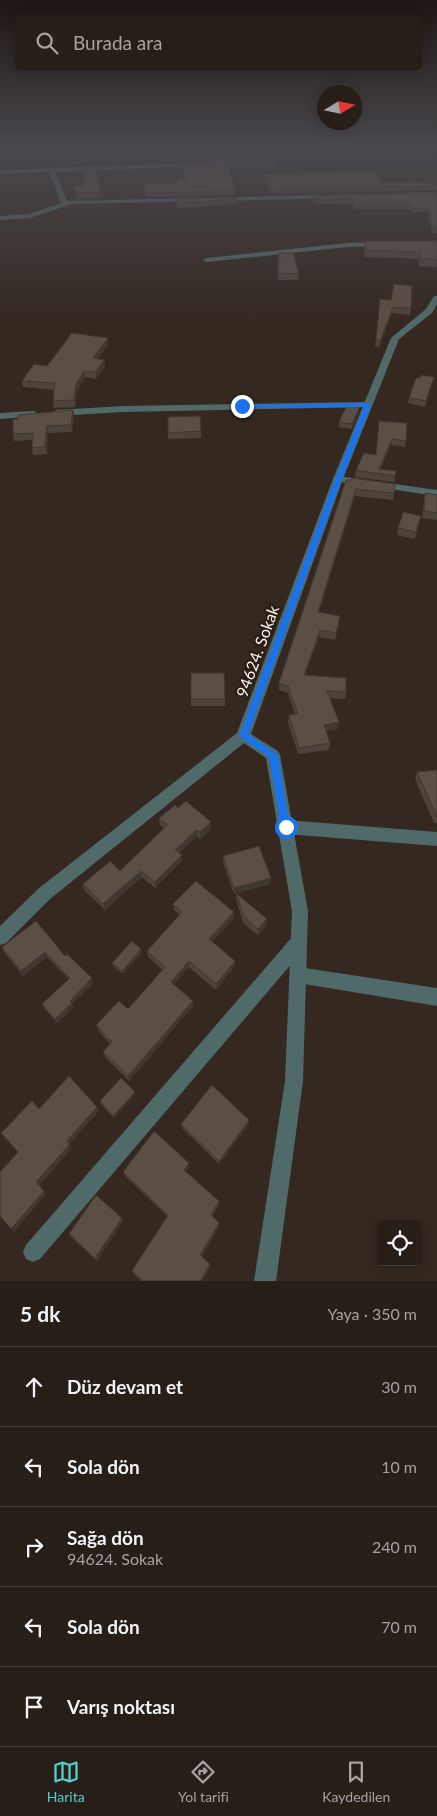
<!DOCTYPE html>
<html lang="tr">
<head>
<meta charset="utf-8">
<style>
	body { margin:0; font-family:Lato,sans-serif; background:#2f2721; color:#f1f3f6 }
	.controls { position:absolute; right:15px; bottom:15px; display:grid; overflow:hidden; border-radius:5px; box-shadow:0 2px 12px #0003 }
	.controls button { width:45px; height:45px; display:grid; place-items:center; padding:0; border:0; border-bottom:1px solid #433c37; background:#271e18; color:#f1f3f6; font:25px sans-serif }
	.compass { position:absolute; left:317px; top:85px; width:45px; height:45px; border-radius:50%; background:#271e18; box-shadow:0 2px 12px #0003; rotate:80deg }
	.stop { position:absolute; width:15px; height:15px; margin:-11px; border:4px solid #1a73e8; border-radius:50%; background:#fff }
	.stop.end { background:#1a73e8; border-color:#fff; box-shadow:0 1px 5px #0008 }
	.list { margin:0; padding:0; list-style:none }
	h2 { display:flex; justify-content:space-between; align-items:center; height:65px; margin:0; padding:0 20px; font-size:21px }
	h2 small { font-size:16px; font-weight:400; color:#a4a2a2 }
	.list li { display:grid; grid-template-columns:32px 1fr auto; gap:15px; align-items:center; box-sizing:border-box; height:80px; padding:0 20px; border-top:1px solid #433c37 }
	.list b { display:block; font-size:19px; white-space:nowrap }
	.list p { margin:0; font-size:16px; white-space:nowrap; color:#a4a2a2 }
	.list em { font-size:16px; font-style:normal; color:#a4a2a2 }
	.icon { flex:none; width:28px; height:28px; fill:none; stroke:currentColor; stroke-width:2; stroke-linecap:round; stroke-linejoin:round }
	.map { position:relative; flex:none; width:437px; height:1281px; overflow:hidden }
	.search { position:absolute; background:#271e18; box-shadow:0 2px 12px #0003; left:15px; right:15px; top:15px; height:55px; display:flex; align-items:center; gap:12px; box-sizing:border-box; padding:0 18px; border-radius:5px; color:#a4a2a2; font-size:19px }
	.sheet { height:465px; background:#271e18 }
	nav { display:flex; justify-content:space-around; align-items:center; box-sizing:border-box; height:70px; border-top:1px solid #433c37; background:#271e18; font-size:14px; color:#a4a2a2 }
	nav a { display:grid; justify-items:center; gap:2px }
	nav .on { color:#52cdce }
	.map>svg:first-child { display:block }
	.lines { fill:none; stroke-linecap:round; stroke-linejoin:round }
	.minor { fill:#506a6a; fill-rule:evenodd }
	.tertiary { fill:#506a6a; fill-rule:evenodd }
	.wall { fill:#4e433b }
	.shaded-wall { fill:#403730 }
	.building { fill:#5b4e45; stroke:#403730 }
	.route { fill:#1a73e8 }
	.labels { text-anchor:middle; dominant-baseline:central; stroke-width:5; stroke-linejoin:round; paint-order:stroke }
	.street-label { font-size:16px; fill:#faf2ec; stroke:#2a1f17 }
</style>
</head>
<body>
<div class="map">
<svg width="437" height="1281" viewBox="0 0 437 1281">
	<rect width="100%" height="100%" fill="#342820"/>
	<g class="lines">
		<g class="minor">
			<polygon points="197,163 199,166 55,172 67,201 437,192 437,196 72,204 30,218 0,220 0,216 29,214 61,203 49,172 0,174 0,170"/>
			<polygon points="381,242 385,244 384,246 347,247 207,262 203,260 207,258 347,243"/>
			<polygon points="368,402 371,403 371,407 124,412 56,416 51,413 56,410 124,406"/>
			<polygon points="33,411 36,412 36,416 0,419 0,413"/>
			<polygon points="338,476 437,490 437,496 334,481 333,479 334,477"/>
			<polygon points="286,820 437,832 437,846 286,834 281,832 279,827 281,822"/>
			<polygon points="299,934 305,936 307,942 305,948 40,1259 33,1262 26,1259 23,1252 26,1245 293,936"/>
			<polygon points="298,967 437,988 437,1006 298,983 292,981 290,975 292,969"/>
		</g>
		<polygon class="tertiary" points="434,296 437,296 437,304 432,313 399,339 343,479 251,734 278,751 280,755 308,911 303,1081 276,1281 254,1281 285,1081 292,911 266,758 244,743 50,899 6,943 0,945 0,926 38,889 237,733 333,479 391,338 426,309"/>
	</g>
	<g class="wall">
		<polygon points="208,155 274,155 274,168 229,169 235,191 235,195 146,197 144,184 177,183 177,179 186,178 181,169 181,165 209,164 210,163 208,158"/>
		<polygon points="97,169 101,198 76,199 74,186 85,186"/>
		<polygon points="264,174 381,183 437,184 437,190 270,194 264,179"/>
		<polygon points="437,193 437,233 432,233 428,212 412,212 410,209 354,209 353,204 322,204 314,203 313,201 313,196"/>
		<polygon points="176,198 237,199 237,204 179,208 176,204"/>
		<polygon points="365,241 437,241 437,263 436,267 418,266 419,259 364,257"/>
		<polygon points="279,253 299,274 298,280 278,280"/>
		<polygon points="380,299 411,308 410,315 392,313 379,347 375,346"/>
		<polygon points="108,344 98,359 104,360 105,367 96,379 85,377 77,391 75,407 54,408 53,401 54,390 23,387 22,381 47,366"/>
		<polygon points="432,383 425,407 408,403 409,398"/>
		<polygon points="73,410 74,417 72,432 48,433 47,454 33,455 32,448 32,440 14,441 13,434"/>
		<polygon points="359,411 352,429 339,427 339,422"/>
		<polygon points="379,421 406,441 405,447 391,445 381,469 395,476 394,482 355,477 356,470 376,455"/>
		<polygon points="201,431 201,438 168,439 168,433"/>
		<polygon points="346,480 394,493 393,500 355,496 319,612 339,623 335,640 319,637 305,675 346,692 345,699 330,698 338,729 326,731 330,743 329,750 298,754 288,722 289,715 295,714 288,693 279,690 279,683"/>
		<polygon points="425,493 437,495 437,520 422,518"/>
		<polygon points="421,516 415,539 397,535 398,528"/>
		<polygon points="191,673 225,699 225,706 191,706"/>
		<polygon points="437,770 437,823 434,823 415,779 417,772"/>
		<polygon points="178,808 211,822 211,829 200,839 197,836 179,853 182,855 182,861 155,888 142,877 105,910 84,890 83,884 120,871 164,829 160,825 159,818"/>
		<polygon points="223,856 270,884 236,893 267,925 258,935 243,923 236,899 236,894 234,894 223,862"/>
		<polygon points="173,904 234,912 234,918 212,942 235,961 235,966 216,990 189,967 174,984 193,1006 129,1081 105,1057 103,1052 110,1044 98,1030 96,1025 128,1009 163,970 148,957 147,951 180,915 174,910"/>
		<polygon points="36,921 65,956 92,978 93,983 72,1004 73,1007 57,1023 44,1008 42,1004 69,979 47,957 23,976 4,952 2,947"/>
		<polygon points="142,952 123,974 113,966 112,963"/>
		<polygon points="135,1094 114,1118 100,1103 100,1101"/>
		<polygon points="181,1124 249,1124 219,1164 182,1128"/>
		<polygon points="189,1163 189,1167 186,1172 219,1205 212,1216 219,1227 202,1256 210,1267 202,1281 141,1281 134,1274 132,1271 167,1216 125,1176 123,1172"/>
		<polygon points="122,1218 123,1221 97,1261 71,1237 69,1234"/>
	</g>
	<g class="shaded-wall">
		<polygon points="393,307 392,313 379,347 380,341"/>
		<polygon points="108,338 108,344 93,365 93,358"/>
		<polygon points="104,360 105,367 96,379 96,372"/>
		<polygon points="84,371 85,377 77,391 75,407 74,400 76,384"/>
		<polygon points="360,406 359,411 352,429 352,424"/>
		<polygon points="73,410 74,417 72,432 71,425"/>
		<polygon points="47,426 48,433 47,454 45,447"/>
		<polygon points="392,439 391,445 378,475 379,469"/>
		<polygon points="356,489 355,496 317,619 318,612"/>
		<polygon points="320,630 319,637 303,682 304,675"/>
		<polygon points="339,722 338,729 323,732 324,725"/>
		<polygon points="211,822 211,829 200,839 200,832"/>
		<polygon points="197,830 197,836 175,856 175,850"/>
		<polygon points="182,855 182,861 155,888 155,882"/>
		<polygon points="141,871 142,877 105,910 103,904"/>
		<polygon points="271,878 270,884 234,894 234,888"/>
		<polygon points="234,912 234,918 209,945 209,939"/>
		<polygon points="267,919 267,925 258,935 258,929"/>
		<polygon points="141,949 142,952 123,974 122,971"/>
		<polygon points="45,952 47,957 23,976 21,971"/>
		<polygon points="189,961 189,967 171,987 171,982"/>
		<polygon points="235,961 235,966 216,990 216,984"/>
		<polygon points="92,978 93,983 72,1004 73,1007 57,1023 55,1019 70,1001"/>
		<polygon points="193,1001 193,1006 129,1081 128,1076"/>
		<polygon points="135,1092 135,1094 114,1118 113,1116"/>
		<polygon points="97,1107 99,1111 69,1145 67,1141"/>
		<polygon points="249,1120 249,1124 219,1164 219,1161"/>
		<polygon points="70,1144 72,1148 39,1186 36,1182"/>
		<polygon points="189,1163 189,1167 184,1175 184,1170"/>
		<polygon points="44,1191 46,1194 14,1232 11,1229"/>
		<polygon points="219,1201 219,1205 211,1219 211,1215"/>
		<polygon points="122,1218 123,1221 97,1261 95,1258"/>
		<polygon points="219,1223 219,1227 200,1258 200,1255"/>
		<polygon points="210,1264 210,1267 202,1281 200,1281"/>
	</g>
	<g class="building">
		<polygon points="216,151 274,155 274,164 228,166 235,191 146,193 144,184 178,183 177,179 187,178 181,165 209,164 211,162 208,155 213,155"/>
		<polygon points="83,169 97,169 100,193 76,193 74,186 85,186"/>
		<polygon points="370,171 376,172 381,183 425,182 426,184 437,184 437,186 270,190 264,174"/>
		<polygon points="437,193 437,228 433,228 429,208 412,208 411,204 354,204 354,199 323,200 314,199 313,196"/>
		<polygon points="237,197 237,199 178,203 176,198"/>
		<polygon points="365,241 437,241 437,260 420,258 420,252 365,250"/>
		<polygon points="279,253 293,253 299,274 278,273"/>
		<polygon points="394,284 412,286 411,308 393,307 380,341 376,340 380,299 391,300"/>
		<polygon points="72,333 108,338 93,358 104,360 96,372 84,371 76,384 74,400 53,401 55,383 22,381 34,364 47,366"/>
		<polygon points="421,375 434,377 426,401 409,398 416,378 420,378"/>
		<polygon points="347,405 360,406 352,424 339,422"/>
		<polygon points="73,410 71,425 47,426 45,447 32,448 33,433 13,434 13,419 18,419 18,415"/>
		<polygon points="200,416 201,431 168,433 168,417"/>
		<polygon points="379,421 407,423 406,441 392,439 379,469 396,471 395,476 356,470 364,453 376,455"/>
		<polygon points="352,478 395,484 394,493 356,489 318,612 340,616 336,633 320,630 304,675 346,678 346,692 327,691 339,722 324,725 330,743 299,748 289,715 298,714 288,686 279,683 346,480 352,480"/>
		<polygon points="425,493 437,495 437,513 424,511"/>
		<polygon points="403,512 421,516 416,532 398,528"/>
		<polygon points="191,673 224,673 225,699 191,699"/>
		<polygon points="437,770 437,817 417,772"/>
		<polygon points="186,801 211,822 200,832 197,830 175,850 182,855 155,882 141,871 103,904 83,884 110,861 120,871 167,825 159,818 175,805 178,808"/>
		<polygon points="259,846 271,878 234,888 223,856"/>
		<polygon points="196,881 234,912 209,939 235,961 216,984 189,961 171,982 193,1001 128,1076 103,1052 112,1042 96,1025 119,1001 128,1009 165,967 147,951 182,912 173,904"/>
		<polygon points="236,893 267,919 258,929 244,917"/>
		<polygon points="36,921 65,956 67,954 92,978 70,1001 72,1003 55,1019 42,1004 70,978 45,952 21,971 2,947"/>
		<polygon points="132,941 141,949 122,971 112,963"/>
		<polygon points="69,1076 97,1107 67,1141 70,1144 36,1182 44,1191 11,1229 0,1216 0,1172 18,1152 1,1133 32,1101 39,1109"/>
		<polygon points="121,1078 135,1092 113,1116 100,1101"/>
		<polygon points="212,1085 249,1120 219,1161 181,1124"/>
		<polygon points="154,1131 189,1163 184,1170 219,1201 211,1215 219,1223 200,1255 210,1264 200,1281 143,1281 132,1271 168,1215 123,1172"/>
		<polygon points="96,1195 122,1218 95,1258 69,1234"/>
	</g>
	<linearGradient id="sky" x2="0" y2="1"><stop stop-color="#1d1612"/><stop offset="0.45" stop-color="#4a484e"/><stop offset="1" stop-color="#4a484e" stop-opacity="0"/></linearGradient>
	<rect width="437" height="325" fill="url(#sky)"/>
	<polygon class="route" points="368,403 371,405 342,479 248,734 278,755 290,827 286,831 281,827 269,757 239,736 335,479 364,407 242,408 239,406 242,405"/>
	<g class="labels">
		<g class="street-label">
			<text transform="translate(257 651) rotate(-70)">94624. Sokak</text>
		</g>
	</g>
</svg>
<div class="controls">
<button><svg class="icon" aria-label="locate" viewBox="0 0 24 24"><circle cx="12" cy="12" r="6"/><path d="M12 2v4M12 18v4M2 12h4M18 12h4"/></svg></button>
</div>
<svg class="compass" viewBox="-18 -18 36 36"><path d="M0-13l5 13h-10z" fill="#e53935"/><path d="M0 13l5-13h-10z" fill="#a4a2a2"/></svg>
<div class="stop" style="left:286px;top:827px"></div>
<div class="stop end" style="left:242px;top:406px"></div>
<div class="search"><svg class="icon" aria-label="search" viewBox="0 0 24 24"><circle cx="10" cy="10" r="6"/><path d="M15 15l6 6"/></svg>Burada ara</div>
</div>
<section class="sheet">
<h2>5 dk<small>Yaya · 350 m</small></h2>
<ul class="list">
<li><svg class="icon" aria-label="ahead" viewBox="0 0 24 24"><path d="M12 20V5M6 11l6-6 6 6"/></svg><div><b>Düz devam et</b></div><em>30 m</em></li>
<li><svg class="icon" aria-label="left" viewBox="0 0 24 24"><path d="M17 20v-9H6M10 6l-5 5 5 5"/></svg><div><b>Sola dön</b></div><em>10 m</em></li>
<li><svg class="icon" aria-label="right" viewBox="0 0 24 24"><path d="M7 20v-9h11M14 6l5 5-5 5"/></svg><div><b>Sağa dön</b><p>94624. Sokak</p></div><em>240 m</em></li>
<li><svg class="icon" aria-label="left" viewBox="0 0 24 24"><path d="M17 20v-9H6M10 6l-5 5 5 5"/></svg><div><b>Sola dön</b></div><em>70 m</em></li>
<li><svg class="icon" aria-label="arrive" viewBox="0 0 24 24"><path d="M6 21V4h12l-3 4 3 4H6"/></svg><div><b>Varış noktası</b></div></li>
</ul>
</section>
<nav>
<a class="on"><svg class="icon" aria-label="map" viewBox="0 0 24 24"><path d="M3 6l6-2 6 2 6-2v14l-6 2-6-2-6 2zM9 4v14M15 6v14"/></svg>Harita</a>
<a><svg class="icon" aria-label="directions" viewBox="0 0 24 24"><path d="M12 3l9 9-9 9-9-9zM9 14v-3h6M13 9l2 2-2 2"/></svg>Yol tarifi</a>
<a><svg class="icon" aria-label="saved" viewBox="0 0 24 24"><path d="M7 4h10v16l-5-4-5 4z"/></svg>Kaydedilen</a>
</nav>
</body>
</html>
